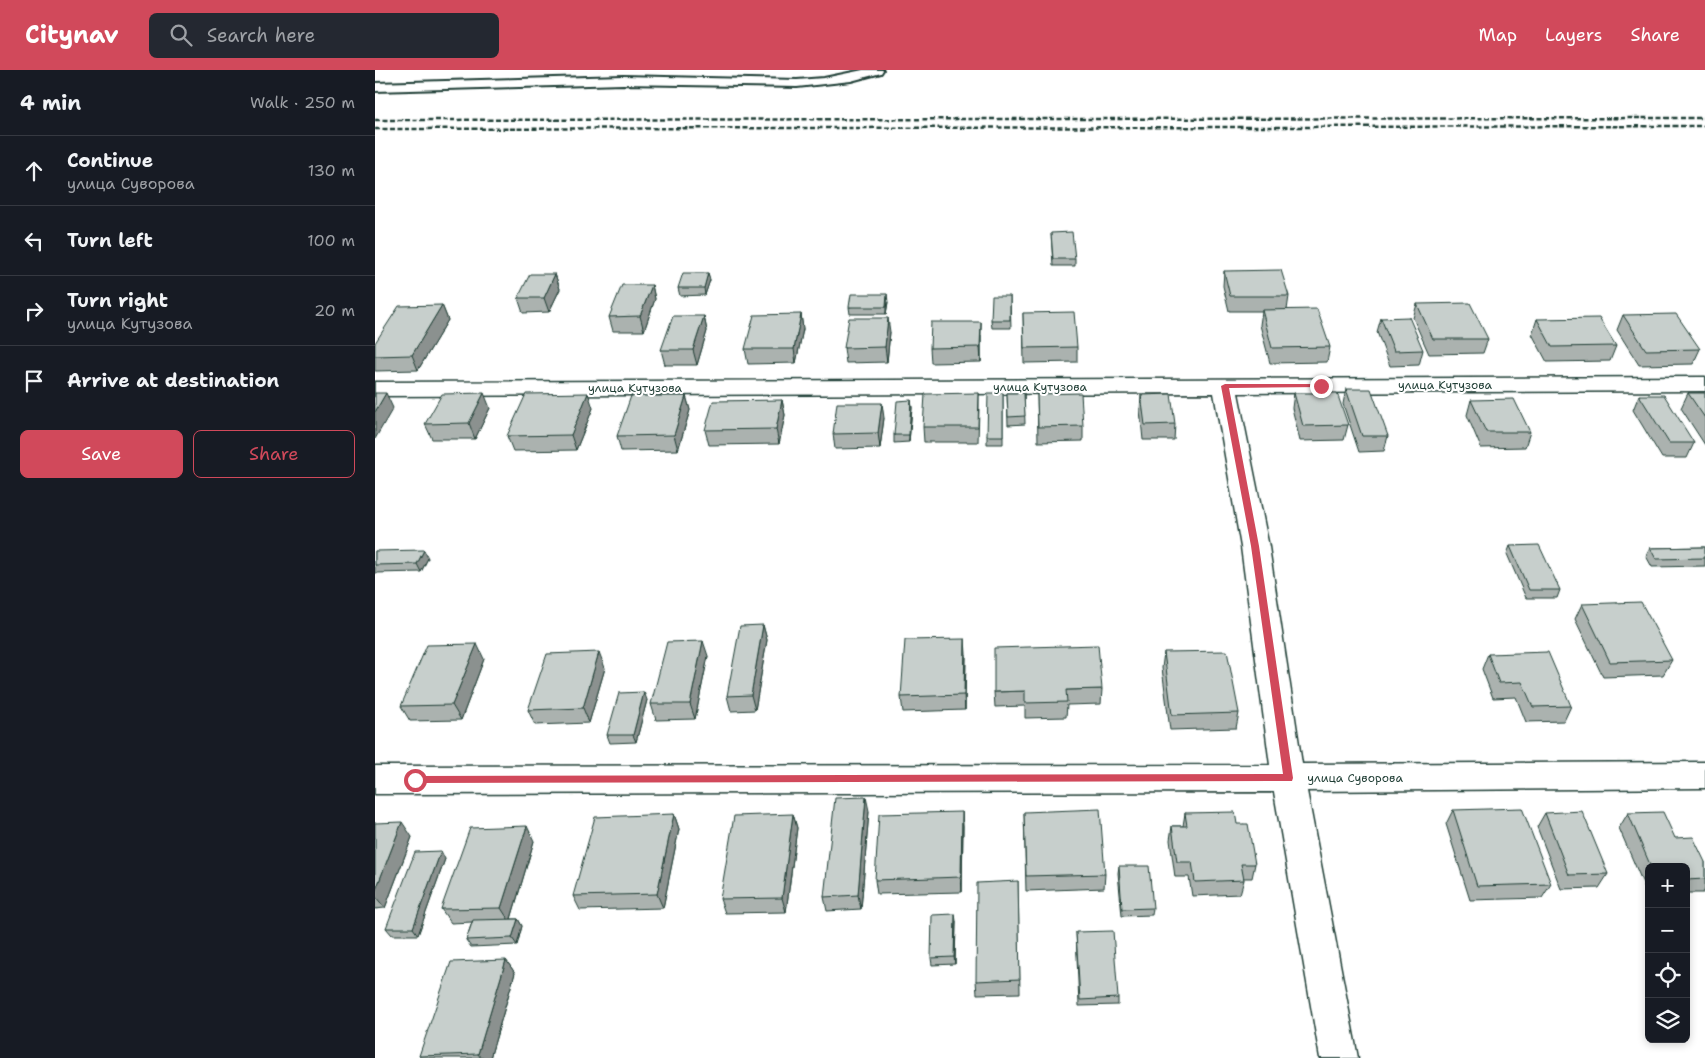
<!DOCTYPE html>
<html lang="en">
<head>
<meta charset="utf-8">
<style>
	body { margin:0; font-family:"Shantell Sans",sans-serif; background:#242831; color:#f1f3f6 }
	.controls { position:absolute; right:15px; bottom:15px; display:grid; overflow:hidden; border-radius:8px; box-shadow:0 2px 8px #0003 }
	.controls button { width:45px; height:45px; display:grid; place-items:center; padding:0; border:0; border-bottom:1px solid #363941; background:#171b24; color:#f1f3f6; font:25px sans-serif }
	.stop { position:absolute; width:15px; height:15px; margin:-11px; border:4px solid #d1495b; border-radius:50%; background:#fff }
	.stop.end { background:#d1495b; border-color:#fff; box-shadow:0 1px 5px #0008 }
	.list { margin:0; padding:0; list-style:none }
	h2 { display:flex; justify-content:space-between; align-items:center; height:65px; margin:0; padding:0 20px; font-size:21px }
	h2 small { font-size:16px; font-weight:400; color:#9ea1a6 }
	.list li { display:grid; grid-template-columns:32px 1fr auto; gap:15px; align-items:center; box-sizing:border-box; height:70px; padding:0 20px; border-top:1px solid #363941 }
	.list b { display:block; font-size:19px; white-space:nowrap }
	.list p { margin:0; font-size:16px; white-space:nowrap; color:#9ea1a6 }
	.list em { font-size:16px; font-style:normal; color:#9ea1a6 }
	.actions { display:flex; gap:10px; padding:15px 20px }
	.actions a { flex:1; padding:11px 0; border:1px solid #d1495b; border-radius:8px; text-align:center; font-size:18px; color:#d1495b }
	.actions .main { background:#d1495b; color:#fff }
	.icon { flex:none; width:28px; height:28px; fill:none; stroke:currentColor; stroke-width:2; stroke-linecap:round; stroke-linejoin:round }
	.map { position:relative; flex:none; width:1330px; height:988px; overflow:hidden }
	header { display:flex; align-items:center; gap:30px; box-sizing:border-box; height:70px; padding:0 25px; background:#d1495b; color:#fff }
	header strong { font-size:24px }
	nav { display:flex; gap:28px; margin-inline-start:auto; font-size:18px }
	.search { width:350px; height:45px; background:#242831; display:flex; align-items:center; gap:12px; box-sizing:border-box; padding:0 18px; border-radius:8px; color:#9ea1a6; font-size:19px }
	main { display:flex }
	aside { flex:1; background:#171b24 }
	.map>svg:first-child { display:block }
	.lines { fill:none; stroke-linecap:round; stroke-linejoin:round }
	.service-casing { stroke:#1f3d34; stroke-width:4 }
	.minor-casing { stroke:#1f3d34; stroke-width:3 }
	.service { fill:#fff; fill-rule:evenodd }
	.minor { fill:#fff; fill-rule:evenodd }
	.rail { stroke:#1f3d34; stroke-width:2.5; stroke-dasharray:5 2.5; stroke-linecap:butt }
	.wall { fill:#abb2af; stroke:#1f3d34 }
	.shaded-wall { fill:#8b918f; stroke:#1f3d34 }
	.building { fill:#c7cfcc; stroke:#1f3d34 }
	.route { fill:#d1495b }
	.labels { text-anchor:middle; dominant-baseline:central; stroke-width:4; stroke-linejoin:round; paint-order:stroke }
	.street-label { font-size:12px; fill:#1f3d34; stroke:#fff }
</style>
</head>
<body>
<header>
<strong>Citynav</strong>
<div class="search"><svg class="icon" aria-label="search" viewBox="0 0 24 24"><circle cx="10" cy="10" r="6"/><path d="M15 15l6 6"/></svg>Search here</div>
<nav><a>Map</a><a>Layers</a><a>Share</a></nav>
</header>
<main>
<aside>
<h2>4 min<small>Walk · 250 m</small></h2>
<ul class="list">
<li><svg class="icon" aria-label="ahead" viewBox="0 0 24 24"><path d="M12 20V5M6 11l6-6 6 6"/></svg><div><b>Continue</b><p>улица Суворова</p></div><em>130 m</em></li>
<li><svg class="icon" aria-label="left" viewBox="0 0 24 24"><path d="M17 20v-9H6M10 6l-5 5 5 5"/></svg><div><b>Turn left</b></div><em>100 m</em></li>
<li><svg class="icon" aria-label="right" viewBox="0 0 24 24"><path d="M7 20v-9h11M14 6l5 5-5 5"/></svg><div><b>Turn right</b><p>улица Кутузова</p></div><em>20 m</em></li>
<li><svg class="icon" aria-label="arrive" viewBox="0 0 24 24"><path d="M6 21V4h12l-3 4 3 4H6"/></svg><div><b>Arrive at destination</b></div></li>
</ul>
<div class="actions"><a class="main">Save</a><a>Share</a></div>
</aside>
<div class="map">
<svg width="1330" height="988" viewBox="0 0 1330 988">
	<rect width="100%" height="100%" fill="#fff"/>
	<filter id="ink" filterUnits="userSpaceOnUse"><feTurbulence type="fractalNoise" baseFrequency=".02" numOctaves="2"/><feDisplacementMap in="SourceGraphic" scale="10" xChannelSelector="R" yChannelSelector="G"/><feConvolveMatrix kernelMatrix="1 2 1 2 8 2 1 2 1" color-interpolation-filters="sRGB"/></filter>
	<g filter="url(#ink)">
		<g class="lines">
			<defs>
				<polygon id="service" points="488,0 508,0 506,3 476,11 422,17 248,14 0,21 0,13 248,6 422,10 449,8"/>
				<polygon id="minor" points="1330,307 1330,321 863,323 894,477 927,694 1330,692 1330,718 932,721 983,988 945,988 899,722 0,724 0,696 895,695 866,477 839,323 0,326 0,312"/>
			</defs>
			<use href="#service" class="service-casing"/>
			<use href="#minor" class="minor-casing"/>
			<use href="#service" class="service"/>
			<use href="#minor" class="minor"/>
			<g class="rail">
				<polyline points="0,50 1330,48"/>
				<polyline points="0,59 1330,56"/>
			</g>
		</g>
		<g class="wall">
			<polygon points="676,163 700,189 700,196 678,196"/>
			<polygon points="849,201 914,226 912,240 955,277 952,292 895,293 885,255 887,241 854,241 848,216"/>
			<polygon points="333,203 335,210 330,225 305,226 303,218"/>
			<polygon points="180,204 185,219 174,242 148,243 143,228"/>
			<polygon points="277,215 280,229 269,261 238,261 234,247"/>
			<polygon points="635,226 636,258 617,258 616,250"/>
			<polygon points="513,232 511,244 475,244 474,237"/>
			<polygon points="1042,234 1113,269 1108,283 1054,284 1038,248"/>
			<polygon points="67,235 73,250 43,300 0,301 0,273"/>
			<polygon points="648,243 702,277 702,292 649,293"/>
			<polygon points="426,244 428,259 421,293 373,294 370,279"/>
			<polygon points="1248,245 1325,279 1318,294 1264,295 1242,260"/>
			<polygon points="329,246 332,261 322,295 290,295 286,280"/>
			<polygon points="1006,248 1048,280 1044,295 1015,296 1002,262"/>
			<polygon points="1162,249 1241,276 1235,291 1172,292 1157,264"/>
			<polygon points="515,262 512,292 471,293 469,278"/>
			<polygon points="606,266 606,292 556,293 555,278"/>
			<polygon points="971,319 1013,366 1009,381 984,382 968,334"/>
			<polygon points="604,323 604,338 603,372 549,372 548,357"/>
			<polygon points="628,323 628,374 612,374 612,366"/>
			<polygon points="632,323 649,323 650,354 633,355"/>
			<polygon points="919,323 973,355 969,370 925,371 917,338"/>
			<polygon points="1313,323 1330,323 1330,375 1306,338"/>
			<polygon points="662,324 708,356 708,371 663,372"/>
			<polygon points="766,325 800,354 799,370 768,370 765,340"/>
			<polygon points="1264,325 1319,373 1312,388 1287,388 1258,340"/>
			<polygon points="311,326 315,340 303,380 246,381 242,366"/>
			<polygon points="407,330 410,345 404,374 334,375 330,360"/>
			<polygon points="536,330 537,338 534,372 519,373 519,365"/>
			<polygon points="1096,330 1155,362 1150,377 1106,378 1092,345"/>
			<polygon points="115,338 100,369 57,369 50,354"/>
			<polygon points="218,338 201,380 138,381 132,366"/>
			<polygon points="509,348 505,378 460,379 458,364"/>
			<polygon points="1135,476 1185,520 1182,528 1151,528 1132,484"/>
			<polygon points="1330,477 1330,496 1277,497 1271,486 1275,478"/>
			<polygon points="0,481 53,488 46,502 0,503"/>
			<polygon points="1207,534 1297,590 1288,605 1228,607 1200,549"/>
			<polygon points="388,555 392,570 380,640 356,641 352,626"/>
			<polygon points="789,582 864,643 861,658 795,660 787,598"/>
			<polygon points="591,584 590,640 528,642 526,627"/>
			<polygon points="1113,584 1196,636 1189,651 1151,652 1141,627 1118,628 1107,599"/>
			<polygon points="333,586 320,649 281,650 276,634"/>
			<polygon points="109,589 86,650 35,651 26,636"/>
			<polygon points="230,598 214,653 160,655 153,640"/>
			<polygon points="727,619 726,634 692,635 691,647 650,648 650,636 620,637 619,622"/>
			<polygon points="272,630 261,672 235,673 232,665"/>
			<polygon points="1078,740 1176,814 1167,828 1095,830 1071,754"/>
			<polygon points="494,741 486,839 452,841 449,827"/>
			<polygon points="587,742 588,756 587,822 502,824 500,810"/>
			<polygon points="649,742 730,804 729,818 651,821"/>
			<polygon points="810,743 862,754 880,794 877,808 868,808 869,810 865,824 817,826 814,807 800,807 795,770 797,756 808,756"/>
			<polygon points="1170,743 1233,804 1224,818 1186,819 1162,757"/>
			<polygon points="1253,743 1300,768 1330,792 1330,819 1328,823 1311,823 1311,797 1274,797 1274,825 1273,825 1244,758"/>
			<polygon points="299,744 304,759 288,838 205,840 198,826"/>
			<polygon points="418,744 422,758 411,842 350,843 345,829"/>
			<polygon points="0,753 37,767 10,838 0,839"/>
			<polygon points="159,771 136,849 143,849 147,856 142,875 96,877 91,870 97,852 76,853 66,839"/>
			<polygon points="70,789 43,865 17,865 11,858"/>
			<polygon points="744,796 778,838 777,845 747,846 743,803"/>
			<polygon points="643,811 645,923 602,924 601,911"/>
			<polygon points="581,851 580,894 557,895 556,888"/>
			<polygon points="701,862 743,928 743,935 704,936"/>
			<polygon points="131,890 140,903 115,988 46,988 44,986"/>
		</g>
		<g class="shaded-wall">
			<polygon points="333,203 335,210 330,225 329,218"/>
			<polygon points="180,204 185,219 174,242 169,228"/>
			<polygon points="277,215 280,229 269,261 265,246"/>
			<polygon points="512,224 513,232 511,244 511,237"/>
			<polygon points="67,235 73,250 43,300 37,285"/>
			<polygon points="426,244 428,259 421,293 419,279"/>
			<polygon points="329,246 332,261 322,295 318,280"/>
			<polygon points="513,248 515,262 512,292 510,277"/>
			<polygon points="606,252 606,292 605,277"/>
			<polygon points="11,323 18,338 0,369 0,342"/>
			<polygon points="109,323 115,338 100,369 94,353"/>
			<polygon points="213,323 218,338 201,380 196,365"/>
			<polygon points="311,326 315,340 303,380 299,365"/>
			<polygon points="407,330 410,345 404,374 401,359"/>
			<polygon points="536,330 537,338 534,372 534,365"/>
			<polygon points="507,333 509,348 505,378 503,363"/>
			<polygon points="49,480 53,488 46,502 42,494"/>
			<polygon points="388,555 392,570 380,640 376,625"/>
			<polygon points="590,569 591,584 590,640 589,625"/>
			<polygon points="328,571 333,586 320,649 315,634"/>
			<polygon points="102,574 109,589 86,650 77,635"/>
			<polygon points="224,582 230,598 214,653 208,638"/>
			<polygon points="269,622 272,630 261,672 258,665"/>
			<polygon points="491,727 494,741 486,839 483,825"/>
			<polygon points="587,742 588,756 587,822 586,807"/>
			<polygon points="299,744 304,759 288,838 282,824"/>
			<polygon points="418,744 422,758 411,842 407,828"/>
			<polygon points="27,752 37,767 10,838 0,826 0,822"/>
			<polygon points="152,756 159,771 135,852 126,838"/>
			<polygon points="66,781 70,789 43,865 38,858"/>
			<polygon points="580,844 581,851 580,894 579,887"/>
			<polygon points="143,849 147,856 142,875 137,868"/>
			<polygon points="131,890 140,903 115,988 106,988 103,984"/>
		</g>
		<g class="building">
			<polygon points="697,162 700,189 678,189 676,163"/>
			<polygon points="906,200 914,226 855,226 849,201"/>
			<polygon points="308,203 333,203 329,218 303,218"/>
			<polygon points="155,204 180,204 169,228 143,228"/>
			<polygon points="247,215 277,215 265,246 234,247"/>
			<polygon points="476,224 512,224 511,237 474,237"/>
			<polygon points="617,226 635,226 635,250 616,250"/>
			<polygon points="1095,233 1113,269 1058,269 1042,234"/>
			<polygon points="67,235 37,285 0,286 0,273 24,236"/>
			<polygon points="942,239 955,277 897,278 887,240"/>
			<polygon points="699,242 702,277 649,278 648,243"/>
			<polygon points="426,244 419,279 370,279 379,245"/>
			<polygon points="1301,244 1325,279 1271,280 1248,245"/>
			<polygon points="298,246 329,246 318,280 286,280"/>
			<polygon points="1034,247 1048,280 1019,281 1006,248"/>
			<polygon points="474,248 513,248 510,277 469,278"/>
			<polygon points="1224,248 1241,276 1177,277 1162,249"/>
			<polygon points="556,252 606,252 605,277 555,278"/>
			<polygon points="971,319 996,319 1013,366 987,366"/>
			<polygon points="0,323 11,323 0,342"/>
			<polygon points="109,323 94,353 50,354 67,324"/>
			<polygon points="213,323 196,365 132,366 151,324"/>
			<polygon points="604,323 603,357 548,357 550,324"/>
			<polygon points="613,323 628,323 628,366 612,366"/>
			<polygon points="632,323 649,323 650,346 633,347"/>
			<polygon points="706,323 708,356 663,357 662,324"/>
			<polygon points="919,323 962,323 973,355 928,356"/>
			<polygon points="1313,323 1330,323 1330,348"/>
			<polygon points="796,324 800,354 770,355 766,325"/>
			<polygon points="1264,325 1289,325 1319,373 1294,373"/>
			<polygon points="256,326 311,326 299,365 242,366"/>
			<polygon points="1139,329 1155,362 1111,362 1096,330"/>
			<polygon points="407,330 401,359 330,360 338,331"/>
			<polygon points="536,330 534,365 519,365 522,331"/>
			<polygon points="462,333 507,333 503,363 458,364"/>
			<polygon points="1164,475 1185,520 1154,520 1135,476"/>
			<polygon points="1330,477 1330,488 1281,489 1275,478"/>
			<polygon points="49,480 42,494 0,495 0,481"/>
			<polygon points="1266,532 1297,590 1235,592 1207,534"/>
			<polygon points="388,555 376,625 352,626 365,556"/>
			<polygon points="590,569 589,625 526,627 530,570"/>
			<polygon points="328,571 315,634 276,634 292,572"/>
			<polygon points="102,574 77,635 26,636 52,575"/>
			<polygon points="723,575 727,619 691,620 692,632 650,633 650,621 619,622 619,578"/>
			<polygon points="852,581 864,643 797,645 789,582"/>
			<polygon points="224,582 208,638 153,640 172,584"/>
			<polygon points="1173,582 1196,636 1158,637 1147,612 1124,613 1113,584"/>
			<polygon points="269,622 258,665 232,665 244,623"/>
			<polygon points="491,727 483,825 449,827 460,728"/>
			<polygon points="1147,738 1176,814 1102,816 1078,740"/>
			<polygon points="725,739 730,804 651,806 649,742"/>
			<polygon points="1207,741 1233,804 1194,805 1170,743"/>
			<polygon points="587,742 586,807 500,810 504,744"/>
			<polygon points="860,742 862,754 873,754 880,794 866,794 869,810 820,812 817,792 802,792 797,756 812,756 810,743"/>
			<polygon points="1288,742 1300,768 1318,767 1330,792 1330,809 1311,810 1311,797 1276,797 1253,743"/>
			<polygon points="299,744 282,824 198,826 220,747"/>
			<polygon points="418,744 407,828 345,829 359,746"/>
			<polygon points="27,752 0,822 0,753"/>
			<polygon points="152,756 126,838 66,839 95,758"/>
			<polygon points="66,781 38,858 11,858 40,782"/>
			<polygon points="744,796 774,796 778,838 747,839"/>
			<polygon points="643,811 645,909 601,911 602,813"/>
			<polygon points="580,844 579,887 556,888 557,845"/>
			<polygon points="143,849 137,868 91,870 98,850"/>
			<polygon points="738,861 743,928 705,930 701,862"/>
			<polygon points="131,890 103,984 44,986 76,892"/>
		</g>
	</g>
	<polygon class="route" points="946,314 948,315 948,317 854,318 884,476 918,708 917,711 40,713 35,710 40,706 908,704 876,476 846,316 850,314"/>
	<g class="labels">
		<g class="street-label">
			<text x="1070" y="315">улица Кутузова</text>
			<text x="665" y="317">улица Кутузова</text>
			<text x="260" y="318">улица Кутузова</text>
			<text x="980" y="708">улица Суворова</text>
		</g>
	</g>
</svg>
<div class="controls">
<button>+</button>
<button>−</button>
<button><svg class="icon" aria-label="locate" viewBox="0 0 24 24"><circle cx="12" cy="12" r="6"/><path d="M12 2v4M12 18v4M2 12h4M18 12h4"/></svg></button>
<button><svg class="icon" aria-label="layers" viewBox="0 0 24 24"><path d="M12 4l9 5-9 5-9-5zM3 14l9 5 9-5"/></svg></button>
</div>
<div class="stop" style="left:40px;top:710px"></div>
<div class="stop end" style="left:946px;top:316px"></div>
</div>
</main>
</body>
</html>
